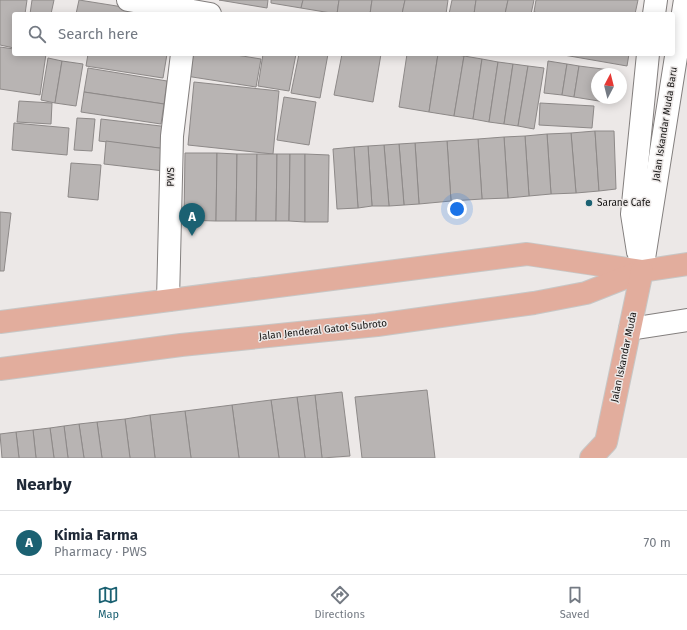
<!DOCTYPE html>
<html lang="en">
<head>
<meta charset="utf-8">
<style>
	body { margin:0; font-family:"Fira Sans",sans-serif; background:#f2f2f3; color:#1f2937 }
	.compass { position:absolute; left:591px; top:68px; width:36px; height:36px; border-radius:50%; background:#fff; box-shadow:0 2px 10px #0003; rotate:7deg }
	.you { position:absolute; left:457px; top:209px; width:14px; height:14px; margin:-10px; border:3px solid #fff; border-radius:50%; background:#1a73e8; box-shadow:0 0 0 6px #1a73e833 }
	.badge { display:grid; place-items:center; width:26px; height:26px; border-radius:50%; background:#1b6172; color:#fff; font-size:13px; font-weight:700 }
	.pin { position:absolute; translate:-50% -33px; filter:drop-shadow(0 1px 2px #0008) }
	.pin::after { content:''; position:absolute; top:21px; width:14px; height:12px; background:inherit; clip-path:polygon(0 0,100% 0,50% 100%) }
	.list { margin:0; padding:0; list-style:none }
	h2 { display:flex; justify-content:space-between; align-items:center; height:52px; margin:0; padding:0 16px; font-size:17px }
	h2 small { font-size:13px; font-weight:400; color:#747a83 }
	.list li { display:grid; grid-template-columns:26px 1fr auto; gap:12px; align-items:center; box-sizing:border-box; height:64px; padding:0 16px; border-top:1px solid #e0e1e3 }
	.list b { display:block; font-size:15px; white-space:nowrap }
	.list p { margin:0; font-size:13px; white-space:nowrap; color:#747a83 }
	.list em { font-size:13px; font-style:normal; color:#747a83 }
	.icon { flex:none; width:22px; height:22px; fill:none; stroke:currentColor; stroke-width:2; stroke-linecap:round; stroke-linejoin:round }
	.map { position:relative; flex:none; width:687px; height:458px; overflow:hidden }
	.search { position:absolute; background:#fff; box-shadow:0 2px 10px #0003; left:12px; right:12px; top:12px; height:44px; display:flex; align-items:center; gap:10px; box-sizing:border-box; padding:0 14px; border-radius:4px; color:#747a83; font-size:15px }
	.sheet { height:116px; background:#fff }
	nav { display:flex; justify-content:space-around; align-items:center; box-sizing:border-box; height:56px; border-top:1px solid #e0e1e3; background:#fff; font-size:11px; color:#747a83 }
	nav a { display:grid; justify-items:center; gap:2px }
	nav .on { color:#1b6172 }
	.map>svg:first-child { display:block }
	.building { fill:#b8b4b3; stroke:#8d8988 }
	.lines { fill:none; stroke-linecap:round; stroke-linejoin:round }
	.minor-casing { stroke:#837f7e; stroke-width:24 }
	.major-casing { stroke:#c7c7c6; stroke-width:24 }
	.minor { stroke:#fff; stroke-width:22 }
	.major { stroke:#e2ad9d; stroke-width:22 }
	.poi-dot { fill:#1b6172; stroke:#ece8e7; stroke-width:1.5 }
	.labels { text-anchor:middle; dominant-baseline:central; stroke-width:3; stroke-linejoin:round; paint-order:stroke }
	.street-label { font-size:10px; fill:#151413; stroke:#ece8e7 }
	.poi-label { font-size:10px; fill:#151413; stroke:#ece8e7; text-anchor:start }
</style>
</head>
<body>
<div class="map">
<svg width="687" height="458" viewBox="0 0 687 458">
	<rect width="100%" height="100%" fill="#ece8e7"/>
	<g class="building">
		<polygon points="0,0 27,0 25,14 14,14 14,48 0,45"/>
		<polygon points="32,0 54,0 51,14 30,14"/>
		<polygon points="79,0 167,14 76,14"/>
		<polygon points="219,0 268,0 267,8"/>
		<polygon points="271,0 303,0 301,8 271,3"/>
		<polygon points="303,0 339,0 337,14 301,8"/>
		<polygon points="339,0 372,0 370,14 337,14"/>
		<polygon points="372,0 405,0 402,14 370,14"/>
		<polygon points="405,0 448,0 446,14 402,14"/>
		<polygon points="452,0 476,0 474,14 449,14"/>
		<polygon points="476,0 508,0 505,14 474,14"/>
		<polygon points="508,0 534,0 531,14 505,14"/>
		<polygon points="536,0 638,0 635,14 544,14 534,12"/>
		<polygon points="0,47 14,49 14,54 46,54 40,95 0,89"/>
		<polygon points="88,54 167,54 163,78 86,66"/>
		<polygon points="189,54 230,54 261,59 256,87 186,76"/>
		<polygon points="263,54 296,54 289,91 258,86"/>
		<polygon points="299,54 328,54 320,98 291,93"/>
		<polygon points="342,54 381,54 373,102 334,95"/>
		<polygon points="407,54 438,54 429,112 399,107"/>
		<polygon points="438,54 451,54 464,56 454,116 429,112"/>
		<polygon points="558,54 629,54 627,66"/>
		<polygon points="464,56 482,59 473,119 454,116"/>
		<polygon points="48,58 62,61 55,103 41,100"/>
		<polygon points="482,59 498,62 489,122 473,119"/>
		<polygon points="62,61 83,64 76,106 55,103"/>
		<polygon points="548,61 567,64 562,95 544,93"/>
		<polygon points="498,62 513,64 504,124 489,122"/>
		<polygon points="513,64 528,66 518,126 504,124"/>
		<polygon points="567,64 579,66 574,97 562,95"/>
		<polygon points="528,66 544,68 534,129 518,126"/>
		<polygon points="579,66 610,70 609,74 597,74 597,98 606,98 605,102 574,97"/>
		<polygon points="88,68 167,81 164,104 84,92"/>
		<polygon points="194,82 279,91 273,154 188,145"/>
		<polygon points="84,92 164,104 161,124 81,112"/>
		<polygon points="284,97 316,102 309,145 277,140"/>
		<polygon points="19,101 52,103 51,124 17,122"/>
		<polygon points="540,103 594,106 592,128 539,125"/>
		<polygon points="77,118 95,119 92,151 74,150"/>
		<polygon points="101,119 169,127 167,149 99,141"/>
		<polygon points="14,123 69,128 67,155 12,150"/>
		<polygon points="595,131 599,191 576,193 571,133"/>
		<polygon points="595,131 614,131 616,189 599,191"/>
		<polygon points="571,133 576,193 551,194 547,134"/>
		<polygon points="547,134 551,194 529,196 525,136"/>
		<polygon points="525,136 529,196 508,198 504,137"/>
		<polygon points="504,137 508,198 482,199 478,139"/>
		<polygon points="478,139 482,199 451,201 447,141"/>
		<polygon points="106,141 167,149 164,171 104,164"/>
		<polygon points="447,141 451,201 419,204 415,143"/>
		<polygon points="415,143 419,204 404,205 399,144"/>
		<polygon points="399,144 404,205 389,206 384,145"/>
		<polygon points="384,145 389,206 372,206 368,146"/>
		<polygon points="368,146 372,206 358,208 354,147"/>
		<polygon points="354,147 358,208 337,209 333,149"/>
		<polygon points="185,153 217,153 216,221 184,220"/>
		<polygon points="217,153 237,154 236,221 216,221"/>
		<polygon points="237,154 257,154 256,221 236,221"/>
		<polygon points="257,154 277,154 276,221 256,221"/>
		<polygon points="277,154 290,154 289,221 276,221"/>
		<polygon points="290,154 305,154 305,222 289,221"/>
		<polygon points="305,154 329,155 328,222 305,222"/>
		<polygon points="71,163 101,165 98,200 68,197"/>
		<polygon points="0,212 11,213 4,271 0,271"/>
		<polygon points="427,390 435,458 362,458 355,397"/>
		<polygon points="342,392 350,456 322,458 315,395"/>
		<polygon points="315,395 322,458 305,458 297,397"/>
		<polygon points="297,397 305,458 279,458 271,400"/>
		<polygon points="271,400 279,458 239,458 232,405"/>
		<polygon points="232,405 239,458 191,458 185,411"/>
		<polygon points="185,411 191,458 155,458 150,415"/>
		<polygon points="150,415 155,458 130,458 125,419"/>
		<polygon points="125,419 130,458 102,458 97,422"/>
		<polygon points="97,422 102,458 84,458 79,424"/>
		<polygon points="79,424 84,458 68,458 64,426"/>
		<polygon points="64,426 68,458 54,458 50,428"/>
		<polygon points="50,428 54,458 36,458 33,430"/>
		<polygon points="33,430 36,458 19,458 16,432"/>
		<polygon points="16,432 19,458 2,458 0,434"/>
	</g>
	<g class="lines">
		<defs>
			<g id="minor">
				<polyline points="128,0 210,14"/>
				<polyline points="654,14 656,0"/>
				<polyline points="638,252 632,214 648,54"/>
				<polyline points="642,271 685,0"/>
				<polyline points="168,300 172,136 182,54"/>
				<polyline points="630,329 687,320"/>
			</g>
			<g id="major">
				<polyline points="0,322 527,254 641,271"/>
				<polyline points="0,369 181,345 377,325 534,303 586,293 642,271 687,264"/>
				<polyline points="591,458 606,442 642,271"/>
			</g>
		</defs>
		<use href="#minor" class="minor-casing"/>
		<use href="#major" class="major-casing"/>
		<use href="#minor" class="minor"/>
		<use href="#major" class="major"/>
	</g>
	<circle class="poi-dot" cx="589" cy="203" r="4"/>
	<g class="labels">
		<g class="street-label">
			<text transform="translate(665 124) rotate(-81)">Jalan Iskandar Muda Baru</text>
			<text transform="translate(171 177) rotate(-89)">PWS</text>
			<text transform="translate(323 330) rotate(-6)">Jalan Jenderal Gatot Subroto</text>
			<text transform="translate(624 357) rotate(-78)">Jalan Iskandar Muda</text>
		</g>
		<g class="poi-label">
			<text x="597" y="203">Sarane Cafe</text>
		</g>
	</g>
</svg>
<svg class="compass" viewBox="-18 -18 36 36"><path d="M0-13l5 13h-10z" fill="#e53935"/><path d="M0 13l5-13h-10z" fill="#747a83"/></svg>
<div class="you"></div>
<div class="pin badge" style="left:192px;top:236px">A</div>
<div class="search"><svg class="icon" aria-label="search" viewBox="0 0 24 24"><circle cx="10" cy="10" r="6"/><path d="M15 15l6 6"/></svg>Search here</div>
</div>
<section class="sheet">
<h2>Nearby<small></small></h2>
<ul class="list">
<li><span class="badge">A</span><div><b>Kimia Farma</b><p>Pharmacy · PWS</p></div><em>70 m</em></li>
</ul>
</section>
<nav>
<a class="on"><svg class="icon" aria-label="map" viewBox="0 0 24 24"><path d="M3 6l6-2 6 2 6-2v14l-6 2-6-2-6 2zM9 4v14M15 6v14"/></svg>Map</a>
<a><svg class="icon" aria-label="directions" viewBox="0 0 24 24"><path d="M12 3l9 9-9 9-9-9zM9 14v-3h6M13 9l2 2-2 2"/></svg>Directions</a>
<a><svg class="icon" aria-label="saved" viewBox="0 0 24 24"><path d="M7 4h10v16l-5-4-5 4z"/></svg>Saved</a>
</nav>
</body>
</html>
